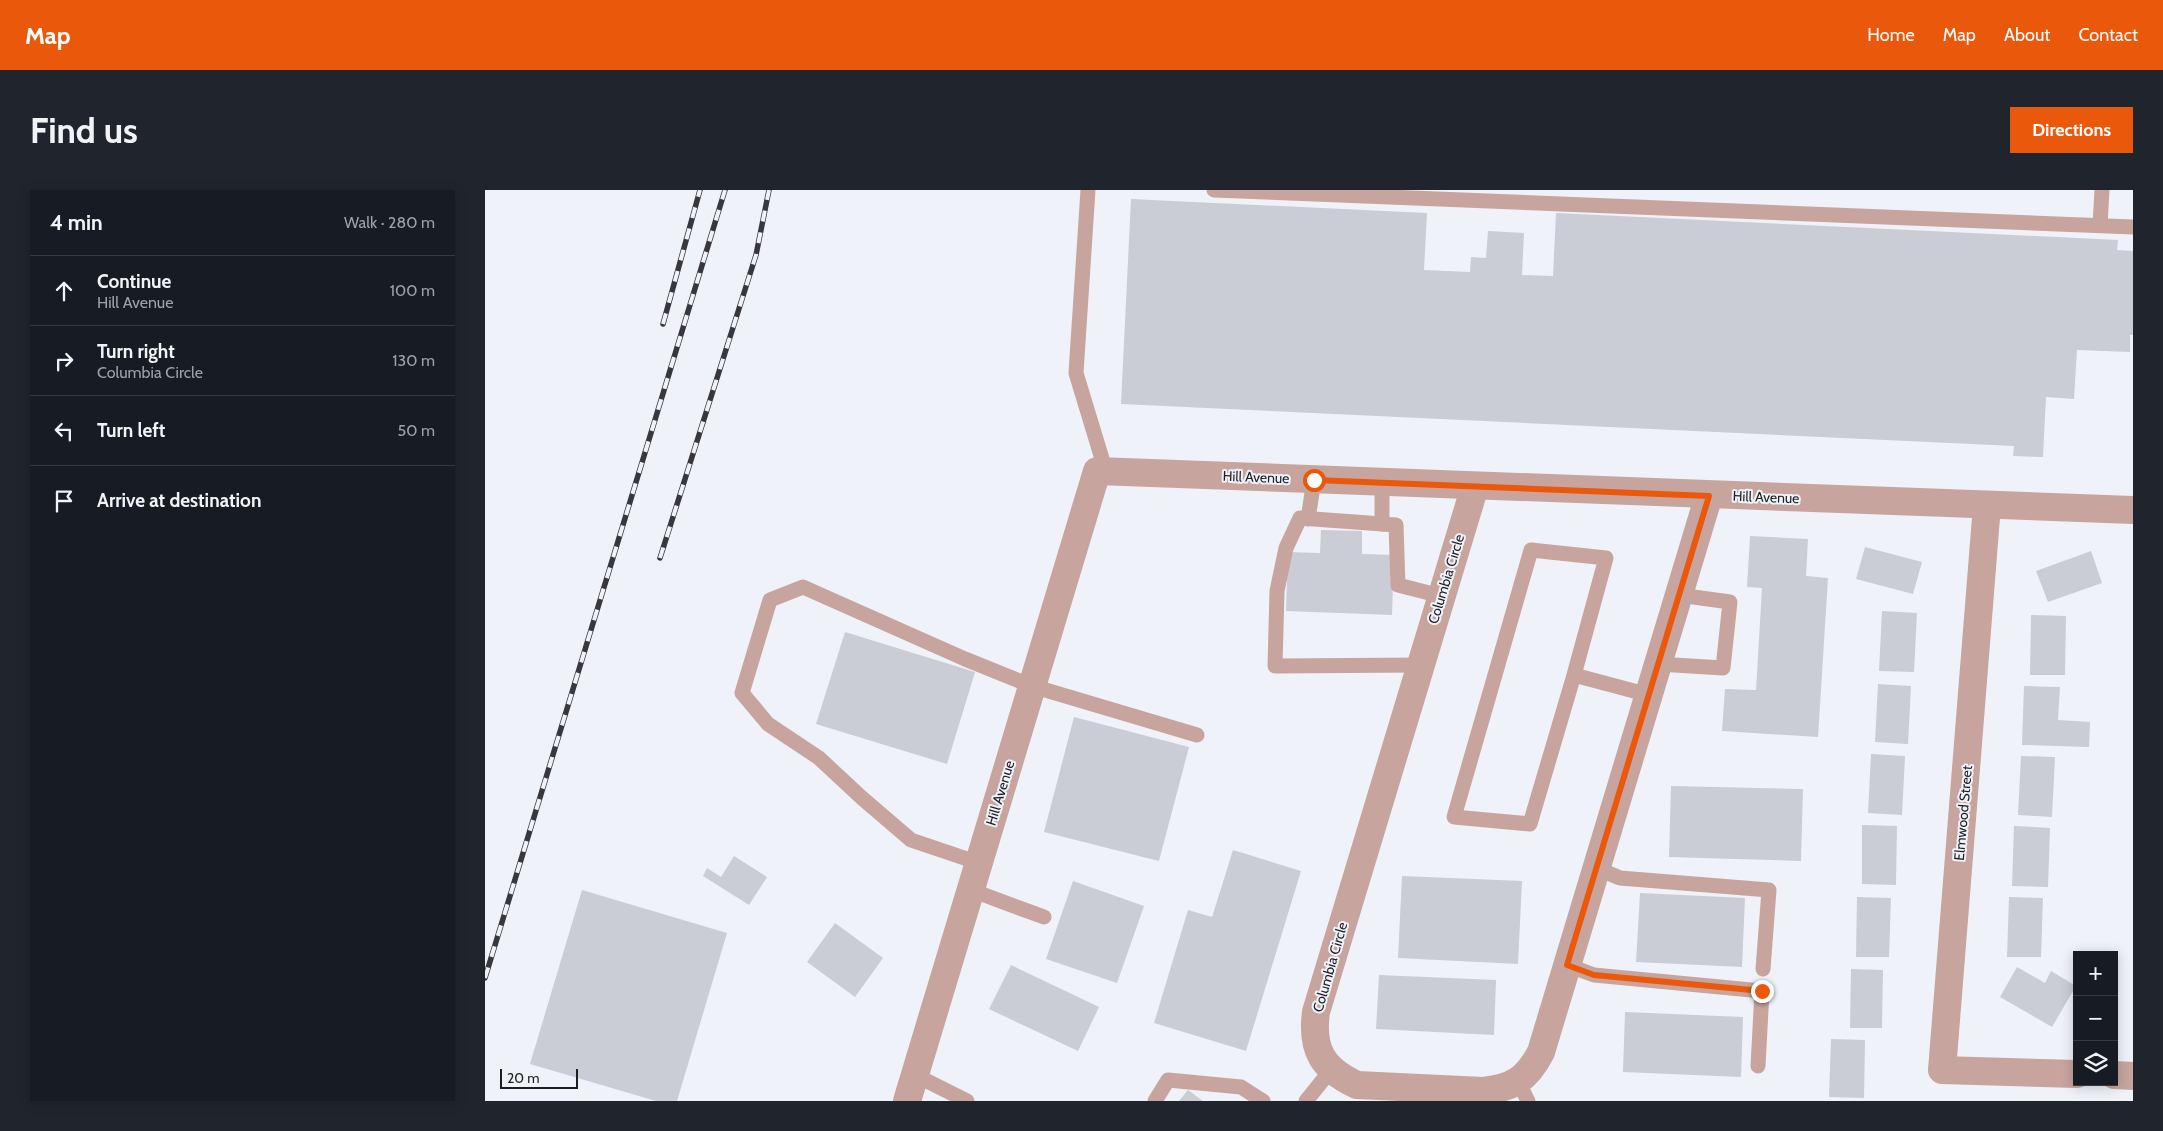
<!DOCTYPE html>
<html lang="en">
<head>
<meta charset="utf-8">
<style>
	body { margin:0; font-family:Cabin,sans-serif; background:#20242c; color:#f1f3f6 }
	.controls { position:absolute; right:15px; bottom:15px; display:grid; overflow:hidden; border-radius:0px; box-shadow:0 2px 12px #0003 }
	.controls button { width:45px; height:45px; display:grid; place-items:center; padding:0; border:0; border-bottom:1px solid #363941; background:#171b24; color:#f1f3f6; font:25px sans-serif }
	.scale { position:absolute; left:15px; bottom:12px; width:78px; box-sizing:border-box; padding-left:5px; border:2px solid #1e1e21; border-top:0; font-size:14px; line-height:18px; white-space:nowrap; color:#1e1e21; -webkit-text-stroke:4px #f0f2fa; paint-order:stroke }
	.stop { position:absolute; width:15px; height:15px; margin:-11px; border:4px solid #ea580c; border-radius:50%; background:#fff }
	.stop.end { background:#ea580c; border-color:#fff; box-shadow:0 1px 5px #0008 }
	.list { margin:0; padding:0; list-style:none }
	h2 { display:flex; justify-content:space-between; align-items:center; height:65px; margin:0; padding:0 20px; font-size:21px }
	h2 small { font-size:16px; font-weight:400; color:#9ea1a6 }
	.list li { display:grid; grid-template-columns:32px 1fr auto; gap:15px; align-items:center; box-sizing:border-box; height:70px; padding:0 20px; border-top:1px solid #363941 }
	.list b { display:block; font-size:19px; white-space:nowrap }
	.list p { margin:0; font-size:16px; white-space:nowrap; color:#9ea1a6 }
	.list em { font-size:16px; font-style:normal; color:#9ea1a6 }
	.icon { flex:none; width:28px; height:28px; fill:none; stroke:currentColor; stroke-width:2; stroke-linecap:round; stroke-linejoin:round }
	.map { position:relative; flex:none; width:1648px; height:911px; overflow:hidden; border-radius:0px }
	header { display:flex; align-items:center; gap:30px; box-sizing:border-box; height:70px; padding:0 25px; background:#ea580c; color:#fff }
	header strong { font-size:24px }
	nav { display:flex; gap:28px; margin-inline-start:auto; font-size:18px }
	.intro { display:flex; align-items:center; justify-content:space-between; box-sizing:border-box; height:120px; padding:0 30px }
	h1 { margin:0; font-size:35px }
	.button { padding:12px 22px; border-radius:0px; background:#ea580c; color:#fff; font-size:18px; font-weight:700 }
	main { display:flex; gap:30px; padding:0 30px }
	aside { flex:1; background:#171b24; border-radius:0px; box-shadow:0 2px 12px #0003 }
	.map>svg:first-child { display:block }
	.building { fill:#cacdd5 }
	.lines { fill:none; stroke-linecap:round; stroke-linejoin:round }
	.lane { stroke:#c7a59e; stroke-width:15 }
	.street { stroke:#c7a59e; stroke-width:28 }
	.rail-casing { stroke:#38383c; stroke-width:5.5 }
	.rail { stroke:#f0f2fa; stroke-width:4; stroke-dasharray:11; stroke-linecap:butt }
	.route { stroke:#ea580c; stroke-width:6 }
	.labels { text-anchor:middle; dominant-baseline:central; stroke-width:4; stroke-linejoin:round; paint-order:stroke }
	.street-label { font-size:14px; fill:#1e1e21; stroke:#f0f2fa }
</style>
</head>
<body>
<header>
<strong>Map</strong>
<nav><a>Home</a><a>Map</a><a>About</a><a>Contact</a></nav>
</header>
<div class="intro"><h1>Find us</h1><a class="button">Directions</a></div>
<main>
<aside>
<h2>4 min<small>Walk · 280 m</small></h2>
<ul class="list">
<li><svg class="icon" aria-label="ahead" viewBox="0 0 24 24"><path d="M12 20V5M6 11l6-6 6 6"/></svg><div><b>Continue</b><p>Hill Avenue</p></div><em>100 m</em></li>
<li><svg class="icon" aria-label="right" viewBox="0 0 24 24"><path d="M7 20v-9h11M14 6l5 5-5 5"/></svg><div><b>Turn right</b><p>Columbia Circle</p></div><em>130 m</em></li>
<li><svg class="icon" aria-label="left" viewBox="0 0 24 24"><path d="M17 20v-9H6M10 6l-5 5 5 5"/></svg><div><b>Turn left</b></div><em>50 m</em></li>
<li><svg class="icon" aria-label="arrive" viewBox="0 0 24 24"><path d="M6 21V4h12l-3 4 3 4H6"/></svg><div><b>Arrive at destination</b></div></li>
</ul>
</aside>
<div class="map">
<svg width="1648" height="911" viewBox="0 0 1648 911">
	<rect width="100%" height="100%" fill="#f0f2fa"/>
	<g class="building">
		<polygon points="646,9 942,23 939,80 985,82 986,67 1001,68 1003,41 1039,43 1037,85 1068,86 1071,23 1633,50 1632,60 1648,61 1648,145 1645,145 1645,162 1592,160 1589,209 1561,207 1558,267 1528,266 1529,256 636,214"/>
		<polygon points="836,340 877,341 877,364 909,365 907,425 801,421 803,362 835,363"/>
		<polygon points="1265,346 1323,349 1321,386 1343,388 1333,547 1237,541 1240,499 1271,500 1277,398 1262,397"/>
		<polygon points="1380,357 1437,372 1428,404 1371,389"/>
		<polygon points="1606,361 1617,393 1563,412 1551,381"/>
		<polygon points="1397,421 1432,423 1429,482 1394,481"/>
		<polygon points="1546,425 1581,426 1580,485 1545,485"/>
		<polygon points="360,442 490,482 462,574 331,534"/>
		<polygon points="1393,494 1426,496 1423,554 1390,552"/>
		<polygon points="1539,496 1575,497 1573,530 1605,532 1604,557 1537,555"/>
		<polygon points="589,527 704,557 674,671 559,642"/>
		<polygon points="1386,564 1420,566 1417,625 1383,623"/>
		<polygon points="1536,566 1570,567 1567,627 1533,625"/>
		<polygon points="1186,596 1318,599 1316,671 1184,667"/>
		<polygon points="1377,635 1412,636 1411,695 1377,694"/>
		<polygon points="1529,636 1565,638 1563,697 1527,696"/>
		<polygon points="748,660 816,681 761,861 669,833 703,720 727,727"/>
		<polygon points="249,666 282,687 264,715 218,686 222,678 236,687"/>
		<polygon points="917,686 1037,691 1033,774 913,768"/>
		<polygon points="588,691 659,716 632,793 561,769"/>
		<polygon points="97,700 242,743 192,911 171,911 45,874"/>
		<polygon points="1155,703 1260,708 1257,777 1151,772"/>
		<polygon points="1372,707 1406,708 1404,767 1371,767"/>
		<polygon points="1524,707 1558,708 1556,767 1522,767"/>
		<polygon points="350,733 398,768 370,807 322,772"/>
		<polygon points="526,775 614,817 593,861 504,819"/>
		<polygon points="1532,777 1560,793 1566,781 1591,796 1567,837 1515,807"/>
		<polygon points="1366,779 1398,780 1397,838 1365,838"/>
		<polygon points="894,785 1011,790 1009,845 891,839"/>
		<polygon points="1140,822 1258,827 1256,887 1138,882"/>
		<polygon points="1346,849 1380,850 1379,908 1344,907"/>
		<polygon points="703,900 718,911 694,911"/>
	</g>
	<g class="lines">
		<g class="lane">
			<polyline points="603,0 591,183 621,282"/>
			<polyline points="729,0 1648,37"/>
			<polyline points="1615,35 1617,0"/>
			<polyline points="823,329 829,290"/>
			<polyline points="897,334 897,292"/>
			<polyline points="1173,474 1238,478 1245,412 1194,405"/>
			<polyline points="936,475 790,476 792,401 801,358 815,328 911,335 913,395 956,406"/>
			<polyline points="1089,485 1045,634 969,627 1046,360 1121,368 1089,485 1164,505"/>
			<polyline points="494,673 426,650 377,608 334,568 283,534 257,503 285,410 318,397 480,469 547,496 712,545"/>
			<polyline points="1111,678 1135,688 1284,700 1278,779"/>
			<polyline points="486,700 559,727"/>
			<polyline points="1082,775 1109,785 1277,801 1273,876"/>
			<polyline points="430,885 482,911"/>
			<polyline points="1033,891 1043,911"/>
			<polyline points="670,911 683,890 756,897 778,911"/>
			<polyline points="821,911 846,880"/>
		</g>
		<g class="street">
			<path d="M990,296L831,822C826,859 837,879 872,895L998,901C1028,898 1042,889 1056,862L1224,305"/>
			<polyline points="1502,315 1457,880 1592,884"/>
			<polyline points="1629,885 1648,886"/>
			<polyline points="422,911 612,281 1648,320"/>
		</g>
		<defs>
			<g id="rail">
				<polyline points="178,134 215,0"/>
				<polyline points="175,368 271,65 284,0"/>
				<polyline points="0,788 240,0"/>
			</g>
		</defs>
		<use href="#rail" class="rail-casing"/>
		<use href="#rail" class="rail"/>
	</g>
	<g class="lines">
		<polyline class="route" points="829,290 1224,306 1082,775 1109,785 1277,801"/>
	</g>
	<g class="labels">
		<g class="street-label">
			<text transform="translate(771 287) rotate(2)">Hill Avenue</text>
			<text transform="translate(1281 307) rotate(2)">Hill Avenue</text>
			<text transform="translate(961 389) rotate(-73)">Columbia Circle</text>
			<text transform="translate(515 603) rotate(-73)">Hill Avenue</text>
			<text transform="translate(1478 623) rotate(-85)">Elmwood Street</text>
			<text transform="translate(845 777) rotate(-74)">Columbia Circle</text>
		</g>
	</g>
</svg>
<div class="controls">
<button>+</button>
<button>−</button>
<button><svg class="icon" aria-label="layers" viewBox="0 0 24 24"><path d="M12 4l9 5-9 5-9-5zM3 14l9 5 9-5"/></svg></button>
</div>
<div class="scale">20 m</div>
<div class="stop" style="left:829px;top:290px"></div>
<div class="stop end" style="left:1277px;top:801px"></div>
</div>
</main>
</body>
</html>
